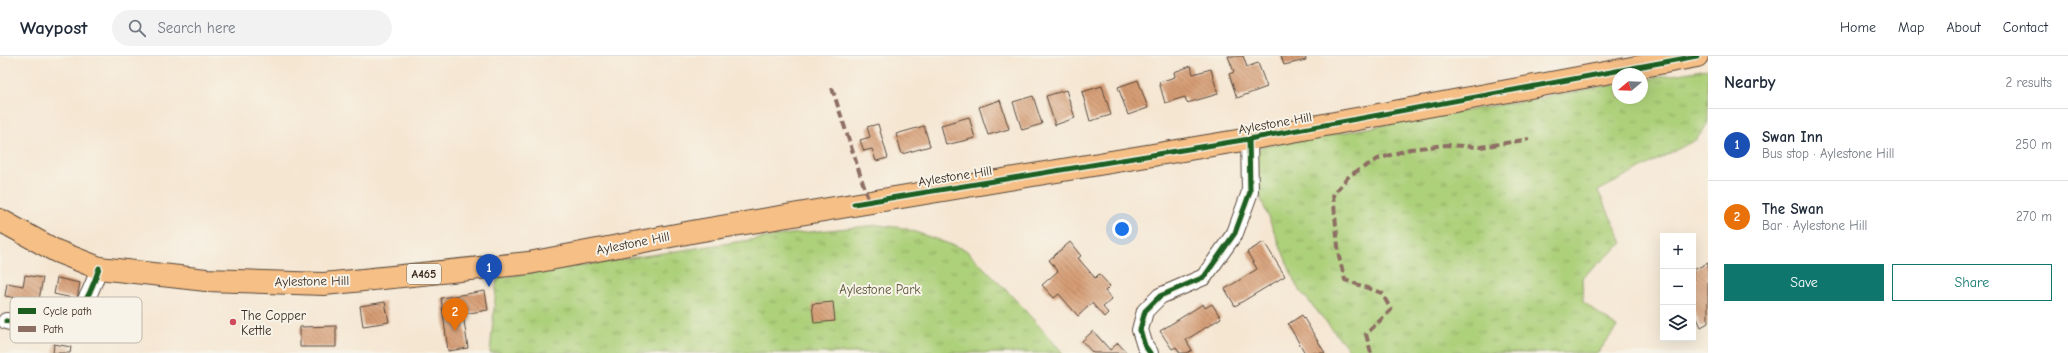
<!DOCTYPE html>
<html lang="en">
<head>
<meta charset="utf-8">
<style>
	body { margin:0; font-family:"Comic Neue",sans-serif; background:#f2f2f3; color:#1f2937 }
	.controls { position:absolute; right:12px; bottom:12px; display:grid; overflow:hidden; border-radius:0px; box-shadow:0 4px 16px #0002 }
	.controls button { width:36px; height:36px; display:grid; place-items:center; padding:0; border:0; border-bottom:1px solid #e0e1e3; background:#fff; color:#1f2937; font:20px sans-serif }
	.compass { position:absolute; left:1612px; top:12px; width:36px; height:36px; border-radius:50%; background:#fff; box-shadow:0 4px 16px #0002; rotate:251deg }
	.you { position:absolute; left:1122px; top:173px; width:14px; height:14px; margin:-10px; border:3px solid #fff; border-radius:50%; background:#1a73e8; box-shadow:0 0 0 6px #1a73e833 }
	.badge { display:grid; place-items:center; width:26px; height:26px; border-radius:50%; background:#0f766e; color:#fff; font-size:13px; font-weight:700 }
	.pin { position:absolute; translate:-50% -33px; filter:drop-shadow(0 1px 2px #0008) }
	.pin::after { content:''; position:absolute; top:21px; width:14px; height:12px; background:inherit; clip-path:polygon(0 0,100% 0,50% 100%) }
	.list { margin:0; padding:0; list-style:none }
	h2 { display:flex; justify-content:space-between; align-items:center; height:52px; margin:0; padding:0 16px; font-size:17px }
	h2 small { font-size:13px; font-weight:400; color:#747a83 }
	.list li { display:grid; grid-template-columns:26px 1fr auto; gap:12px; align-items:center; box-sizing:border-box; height:72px; padding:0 16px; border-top:1px solid #e0e1e3 }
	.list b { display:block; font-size:15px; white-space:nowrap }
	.list p { margin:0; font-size:13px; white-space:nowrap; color:#747a83 }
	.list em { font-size:13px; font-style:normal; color:#747a83 }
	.actions { display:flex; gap:8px; padding:12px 16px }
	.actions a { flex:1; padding:9px 0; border:1px solid #0f766e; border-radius:0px; text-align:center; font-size:14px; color:#0f766e }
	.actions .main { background:#0f766e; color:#fff }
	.icon { flex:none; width:22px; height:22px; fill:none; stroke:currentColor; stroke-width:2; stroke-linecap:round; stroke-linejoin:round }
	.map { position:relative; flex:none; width:1708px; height:297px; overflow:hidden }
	header { display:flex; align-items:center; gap:24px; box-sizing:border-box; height:56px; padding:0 20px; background:#fff; border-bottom:1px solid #e0e1e3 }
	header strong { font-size:19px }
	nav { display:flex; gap:22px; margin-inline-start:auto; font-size:14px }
	.search { width:280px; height:36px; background:#f2f2f3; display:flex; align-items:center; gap:10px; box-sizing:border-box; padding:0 14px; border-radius:22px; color:#747a83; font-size:15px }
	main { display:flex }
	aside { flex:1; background:#fff }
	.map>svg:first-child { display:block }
	.grass { fill:url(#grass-tufts); stroke:#747d4c }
	.building { fill:url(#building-back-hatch) }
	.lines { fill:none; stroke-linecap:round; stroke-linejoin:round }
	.minor-casing { stroke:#574639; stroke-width:18 }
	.trunk-casing { stroke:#574639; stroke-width:24 }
	.minor { stroke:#fff; stroke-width:16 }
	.trunk { stroke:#f5bf86; stroke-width:22 }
	.quiet { stroke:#8d6e63; stroke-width:4; stroke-dasharray:8 4; stroke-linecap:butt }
	.cycleway-casing { stroke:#f7f3e8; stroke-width:8 }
	.cycleway { stroke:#1b5e20; stroke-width:5 }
	.poi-dot { fill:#d1495b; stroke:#f7f3e8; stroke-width:1.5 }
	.labels { text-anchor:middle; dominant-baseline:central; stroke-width:4; stroke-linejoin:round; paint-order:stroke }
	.shield { fill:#f7f3e8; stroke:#73665b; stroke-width:1 }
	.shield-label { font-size:12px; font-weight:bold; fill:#3b2a1e }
	.street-label { font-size:13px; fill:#3b2a1e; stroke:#f7f3e8 }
	.park-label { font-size:13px; fill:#585435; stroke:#f7f3e8 }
	.poi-label { font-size:13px; fill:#3b2a1e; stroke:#f7f3e8; text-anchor:start }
	.key { fill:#f7f3e8; stroke:#bfb7ab; stroke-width:1 }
	.key-label { font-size:11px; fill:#3b2a1e }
</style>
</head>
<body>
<header>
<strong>Waypost</strong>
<div class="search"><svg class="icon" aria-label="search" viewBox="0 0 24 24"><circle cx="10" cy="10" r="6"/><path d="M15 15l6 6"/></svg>Search here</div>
<nav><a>Home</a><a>Map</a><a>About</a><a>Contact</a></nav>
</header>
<main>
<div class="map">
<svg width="1708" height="297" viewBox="0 0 1708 297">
	<defs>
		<pattern id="grass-tufts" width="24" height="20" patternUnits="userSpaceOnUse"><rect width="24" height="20" fill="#add07a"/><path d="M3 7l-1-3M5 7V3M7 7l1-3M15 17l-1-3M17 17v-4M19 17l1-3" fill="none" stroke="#8ea963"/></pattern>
		<pattern id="building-back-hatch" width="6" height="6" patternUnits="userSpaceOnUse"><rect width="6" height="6" fill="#d59c73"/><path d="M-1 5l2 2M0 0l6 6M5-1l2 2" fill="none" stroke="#ae7f5e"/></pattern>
	</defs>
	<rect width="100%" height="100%" fill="#f7f3e8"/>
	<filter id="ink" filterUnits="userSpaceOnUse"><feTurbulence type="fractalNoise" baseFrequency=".025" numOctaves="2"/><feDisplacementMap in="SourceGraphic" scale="8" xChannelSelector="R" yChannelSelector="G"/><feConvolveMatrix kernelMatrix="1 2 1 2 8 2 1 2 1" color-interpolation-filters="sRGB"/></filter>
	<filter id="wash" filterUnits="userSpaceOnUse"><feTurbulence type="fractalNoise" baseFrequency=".012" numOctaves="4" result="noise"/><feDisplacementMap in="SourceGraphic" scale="16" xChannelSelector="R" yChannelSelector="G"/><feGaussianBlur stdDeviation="0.9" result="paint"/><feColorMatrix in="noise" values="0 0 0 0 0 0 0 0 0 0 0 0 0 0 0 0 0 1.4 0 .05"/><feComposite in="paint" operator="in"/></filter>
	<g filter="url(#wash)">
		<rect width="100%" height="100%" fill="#f5e6d2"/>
		<g class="grass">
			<polygon points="1708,13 1708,67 1697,83 1598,135 1623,187 1582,221 1583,246 1617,271 1598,297 1352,297 1297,231 1258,136 1255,92 1618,28 1618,42 1642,42 1642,24"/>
			<polygon points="878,169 904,172 966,194 1013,241 1063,297 490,297 497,222 790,178"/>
		</g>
		<g id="blocks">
			<g class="building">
				<polygon points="1228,0 1243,0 1247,11 1258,7 1267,31 1237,42 1229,18 1234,16"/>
				<polygon points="1281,0 1305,0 1306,4 1284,9"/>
				<polygon points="1191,10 1193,18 1211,13 1218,38 1187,47 1185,41 1165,47 1159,26 1175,21 1174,16"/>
				<polygon points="1138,24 1148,52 1128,59 1118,31"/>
				<polygon points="1102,30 1111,59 1090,65 1082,36"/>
				<polygon points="1066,34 1075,62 1055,69 1046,40"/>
				<polygon points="1033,40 1042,68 1022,74 1013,46"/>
				<polygon points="1000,44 1009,73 988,79 979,51"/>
				<polygon points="969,61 975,82 946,89 941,69"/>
				<polygon points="878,68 888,102 876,105 872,93 864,95 860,84 870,81 867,71"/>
				<polygon points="924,70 930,90 902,98 896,78"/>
				<polygon points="1070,186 1081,200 1078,202 1095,222 1099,218 1110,230 1105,235 1112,243 1103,251 1108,257 1104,261 1092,247 1078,260 1059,238 1054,242 1042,229 1058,215 1049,204"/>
				<polygon points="1264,186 1285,220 1235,250 1225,233 1257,213 1247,196"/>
				<polygon points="1708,207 1708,267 1701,271 1693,253 1693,214"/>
				<polygon points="25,219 43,222 38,249 21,246 22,243 5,240 7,227 23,230"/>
				<polygon points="57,222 80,227 77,243 54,238"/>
				<polygon points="485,235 488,254 463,258 468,292 448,295 441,242"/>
				<polygon points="385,246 389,266 363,270 360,250"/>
				<polygon points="833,246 835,265 814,267 812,248"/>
				<polygon points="1203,248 1205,252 1212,248 1221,262 1186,284 1192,294 1187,297 1180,297 1176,291 1172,293 1160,275"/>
				<polygon points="1302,259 1325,297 1305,297 1288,268"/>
				<polygon points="336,270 336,291 300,291 300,271"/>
				<polygon points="1093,275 1110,294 1118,287 1127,297 1093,297 1082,285"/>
				<polygon points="54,288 71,291 70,297 53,297"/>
			</g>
		</g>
	</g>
	<g filter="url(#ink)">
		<use href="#blocks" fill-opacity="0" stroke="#574639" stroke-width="1"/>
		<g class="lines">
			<defs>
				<g id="minor">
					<path d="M6,265C18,267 31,273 43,272C77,272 90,240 99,212"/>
					<polyline points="1150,297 1145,290 1140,274 1145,255 1160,240 1204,221 1235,177 1250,136 1249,83"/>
				</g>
				<polyline id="trunk" points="0,164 56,195 99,212 206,224 324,228 529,207 697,175 1249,83 1697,0"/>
			</defs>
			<use href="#minor" class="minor-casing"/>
			<use href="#trunk" class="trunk-casing"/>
			<use href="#minor" class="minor"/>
			<use href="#trunk" class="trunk"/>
			<g class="quiet">
				<polyline points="832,32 869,146"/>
				<polyline points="1371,297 1366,278 1391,254 1382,237 1345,224 1339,201 1333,138 1350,119 1378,103 1410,93 1446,89 1481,91 1529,83"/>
			</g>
			<defs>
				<g id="cycleway">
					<polyline points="854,148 1249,83 1697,0"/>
					<path d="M6,265C18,267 31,273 43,272C77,272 90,240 99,212"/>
					<polyline points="1150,297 1145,290 1140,274 1145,255 1160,240 1204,221 1235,177 1250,136 1249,83"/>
				</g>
			</defs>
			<use href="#cycleway" class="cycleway-casing"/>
			<use href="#cycleway" class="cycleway"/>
		</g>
	</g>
	<circle class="poi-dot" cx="233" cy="266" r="4"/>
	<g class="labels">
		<rect class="shield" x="407" y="208" width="34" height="20" rx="3"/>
		<g class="shield-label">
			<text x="424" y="218">A465</text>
		</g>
		<g class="street-label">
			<text transform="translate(1275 67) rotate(-10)">Aylestone Hill</text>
			<text transform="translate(955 120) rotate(-9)">Aylestone Hill</text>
			<text transform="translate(633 187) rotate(-11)">Aylestone Hill</text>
			<text transform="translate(312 225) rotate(-1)">Aylestone Hill</text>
		</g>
		<g class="park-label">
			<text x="880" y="233">Aylestone Park</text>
		</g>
		<g class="poi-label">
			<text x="241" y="259">The Copper<tspan x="241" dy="15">Kettle</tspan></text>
		</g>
	</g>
	<rect x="10" y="241" width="132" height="46" rx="6" class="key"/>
	<rect x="18" y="252" width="18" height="6" fill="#1b5e20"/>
	<rect x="18" y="270" width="18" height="6" fill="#8d6e63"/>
	<g class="key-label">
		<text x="43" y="259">Cycle path</text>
		<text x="43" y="277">Path</text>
	</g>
</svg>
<div class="controls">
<button>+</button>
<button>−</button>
<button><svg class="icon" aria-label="layers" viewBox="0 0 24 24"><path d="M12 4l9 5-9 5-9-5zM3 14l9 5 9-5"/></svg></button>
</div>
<svg class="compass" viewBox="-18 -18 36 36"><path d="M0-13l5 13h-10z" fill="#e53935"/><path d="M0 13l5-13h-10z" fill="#747a83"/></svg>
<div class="you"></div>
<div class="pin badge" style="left:489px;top:231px;background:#1a4fb4">1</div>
<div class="pin badge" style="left:455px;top:275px;background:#e8710a">2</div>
</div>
<aside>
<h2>Nearby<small>2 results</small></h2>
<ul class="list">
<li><span class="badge" style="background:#1a4fb4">1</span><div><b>Swan Inn</b><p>Bus stop · Aylestone Hill</p></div><em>250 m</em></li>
<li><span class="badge" style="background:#e8710a">2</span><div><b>The Swan</b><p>Bar · Aylestone Hill</p></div><em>270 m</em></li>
</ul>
<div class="actions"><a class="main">Save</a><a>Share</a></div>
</aside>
</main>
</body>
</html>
